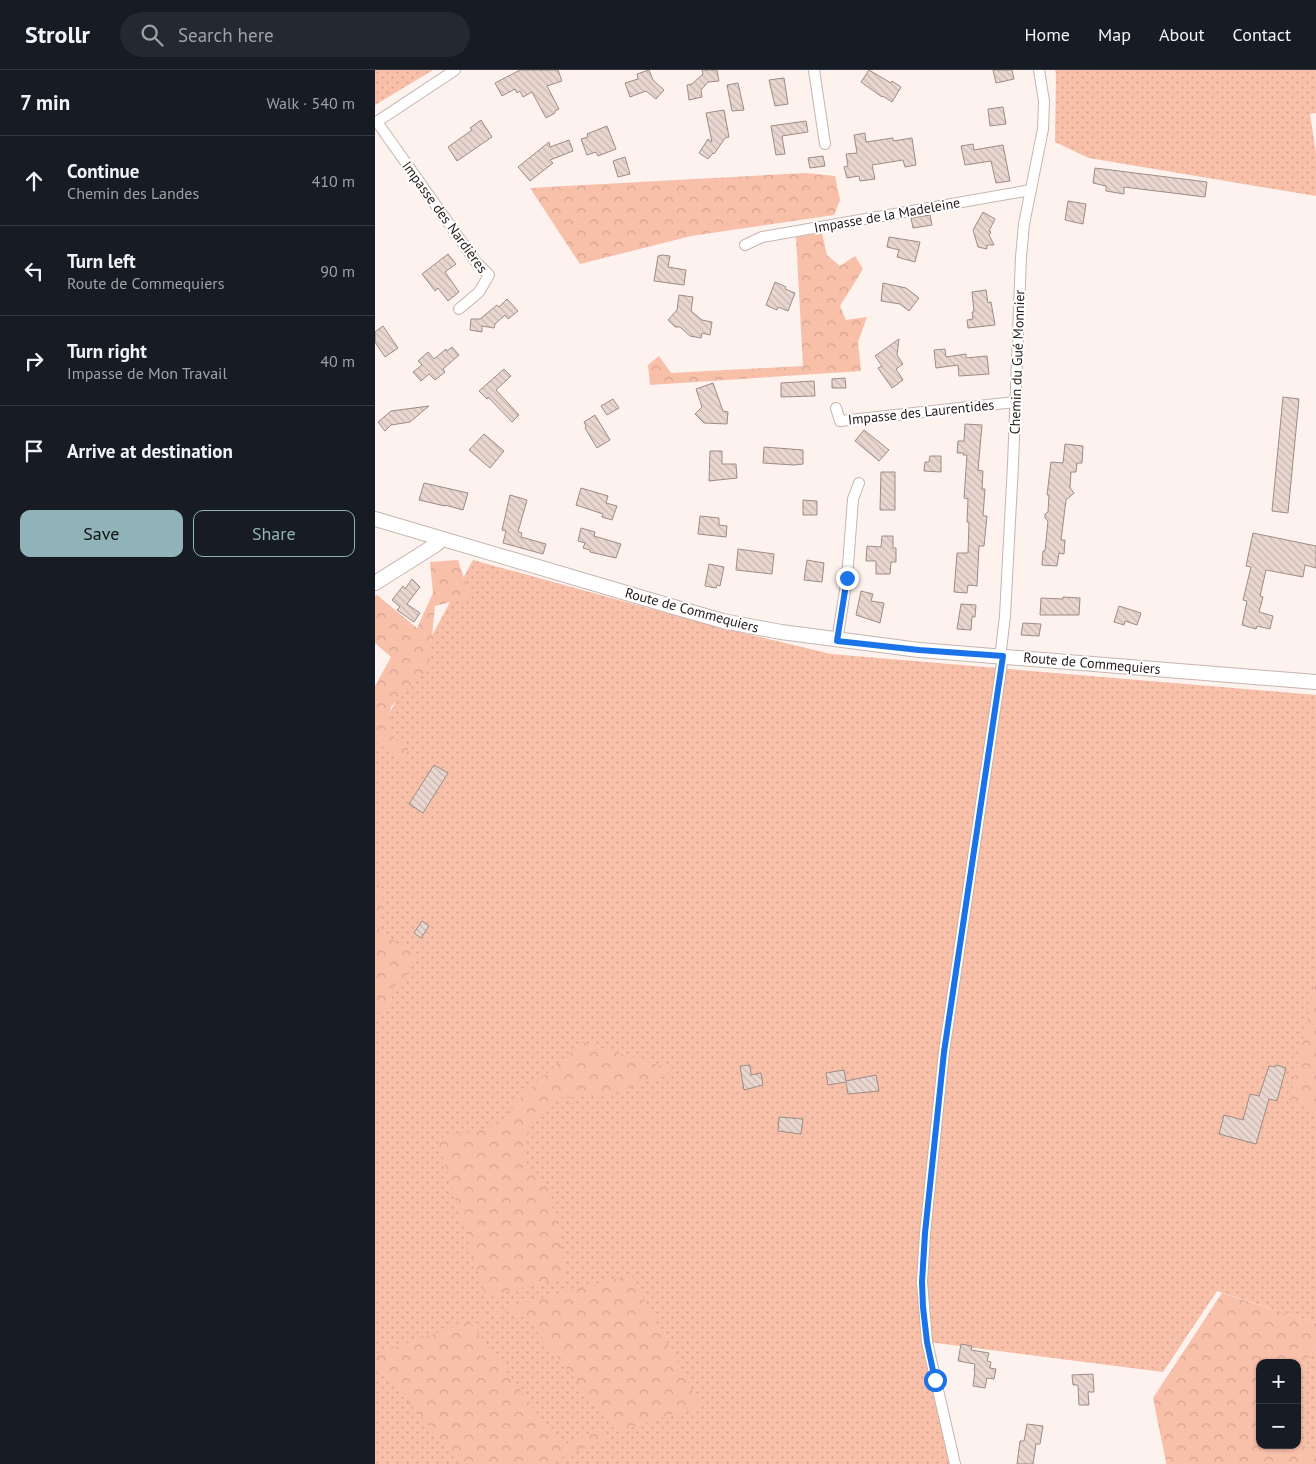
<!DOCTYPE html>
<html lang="en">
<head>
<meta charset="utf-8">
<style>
	body { margin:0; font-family:"PT Sans",sans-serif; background:#242831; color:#f1f3f6 }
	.controls { position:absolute; right:15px; bottom:15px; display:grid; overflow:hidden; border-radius:10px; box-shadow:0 1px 4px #0004 }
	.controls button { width:45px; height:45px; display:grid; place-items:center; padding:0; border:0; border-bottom:1px solid #363941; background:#171b24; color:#f1f3f6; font:25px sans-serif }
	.stop { position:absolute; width:15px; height:15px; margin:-11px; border:4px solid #1a73e8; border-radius:50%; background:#fff }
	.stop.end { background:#1a73e8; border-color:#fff; box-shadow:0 1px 5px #0008 }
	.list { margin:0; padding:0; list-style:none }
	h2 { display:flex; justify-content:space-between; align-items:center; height:65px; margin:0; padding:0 20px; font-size:21px }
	h2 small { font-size:16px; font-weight:400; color:#9ea1a6 }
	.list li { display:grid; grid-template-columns:32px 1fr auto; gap:15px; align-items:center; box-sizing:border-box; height:90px; padding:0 20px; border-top:1px solid #363941 }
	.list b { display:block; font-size:19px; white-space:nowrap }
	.list p { margin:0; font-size:16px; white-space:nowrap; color:#9ea1a6 }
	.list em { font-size:16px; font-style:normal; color:#9ea1a6 }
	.actions { display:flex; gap:10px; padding:15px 20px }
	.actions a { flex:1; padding:11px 0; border:1px solid #8fb3b8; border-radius:10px; text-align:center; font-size:18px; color:#8fb3b8 }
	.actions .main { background:#8fb3b8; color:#111 }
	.icon { flex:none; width:28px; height:28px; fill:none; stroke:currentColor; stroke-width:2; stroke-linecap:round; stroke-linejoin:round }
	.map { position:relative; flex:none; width:941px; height:1394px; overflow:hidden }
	header { display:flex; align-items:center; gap:30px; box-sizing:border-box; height:70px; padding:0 25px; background:#171b24; border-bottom:1px solid #363941 }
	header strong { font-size:24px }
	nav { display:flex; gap:28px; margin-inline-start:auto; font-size:18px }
	.search { width:350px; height:45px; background:#242831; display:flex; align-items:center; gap:12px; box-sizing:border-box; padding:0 18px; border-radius:28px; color:#9ea1a6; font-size:19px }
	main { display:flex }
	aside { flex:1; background:#171b24 }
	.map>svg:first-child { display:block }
	.green { fill:url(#green-dots) }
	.forest { fill:url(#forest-crowns) }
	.building { fill:url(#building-back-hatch); stroke:#9d8c85 }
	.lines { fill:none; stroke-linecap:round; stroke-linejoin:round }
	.street-casing { stroke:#c7b5ae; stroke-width:12 }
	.secondary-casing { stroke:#c7b5ae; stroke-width:16 }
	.street { stroke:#fff; stroke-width:10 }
	.secondary { stroke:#fff; stroke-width:14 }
	.route { stroke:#1a73e8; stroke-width:6 }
	.labels { text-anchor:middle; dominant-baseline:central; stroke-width:4; stroke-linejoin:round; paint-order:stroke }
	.street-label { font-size:14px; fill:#221b19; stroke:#fff }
</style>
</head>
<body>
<header>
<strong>Strollr</strong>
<div class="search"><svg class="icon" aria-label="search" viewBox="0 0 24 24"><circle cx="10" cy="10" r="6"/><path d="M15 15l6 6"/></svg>Search here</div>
<nav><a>Home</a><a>Map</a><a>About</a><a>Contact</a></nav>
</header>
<main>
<aside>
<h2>7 min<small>Walk · 540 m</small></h2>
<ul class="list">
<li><svg class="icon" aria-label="ahead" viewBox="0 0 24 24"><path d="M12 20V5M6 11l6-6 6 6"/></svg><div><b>Continue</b><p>Chemin des Landes</p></div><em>410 m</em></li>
<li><svg class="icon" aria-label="left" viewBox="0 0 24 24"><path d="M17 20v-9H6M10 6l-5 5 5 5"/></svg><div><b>Turn left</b><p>Route de Commequiers</p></div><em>90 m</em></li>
<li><svg class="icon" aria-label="right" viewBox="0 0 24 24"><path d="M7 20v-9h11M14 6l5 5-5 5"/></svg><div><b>Turn right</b><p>Impasse de Mon Travail</p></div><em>40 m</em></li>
<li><svg class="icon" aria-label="arrive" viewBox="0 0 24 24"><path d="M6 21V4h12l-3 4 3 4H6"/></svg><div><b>Arrive at destination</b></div></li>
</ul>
<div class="actions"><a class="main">Save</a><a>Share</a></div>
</aside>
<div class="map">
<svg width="941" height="1394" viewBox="0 0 941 1394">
	<defs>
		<pattern id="green-dots" width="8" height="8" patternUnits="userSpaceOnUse" patternTransform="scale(1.25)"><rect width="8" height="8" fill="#f8bfa9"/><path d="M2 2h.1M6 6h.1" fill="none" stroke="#d4a491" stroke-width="1.8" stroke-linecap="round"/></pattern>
		<pattern id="forest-crowns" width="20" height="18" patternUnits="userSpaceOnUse" patternTransform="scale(1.25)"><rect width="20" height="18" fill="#f8bfa9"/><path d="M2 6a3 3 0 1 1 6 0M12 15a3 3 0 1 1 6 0" fill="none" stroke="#d4a491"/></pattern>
		<pattern id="building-back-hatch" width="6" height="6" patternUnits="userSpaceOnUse" patternTransform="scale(1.25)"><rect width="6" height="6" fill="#e9d6cf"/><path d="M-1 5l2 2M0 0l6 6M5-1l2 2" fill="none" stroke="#c8b7b1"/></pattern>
	</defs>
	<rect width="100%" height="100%" fill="#fdf2ee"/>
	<g class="green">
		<polygon points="0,0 58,0 0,35"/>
		<polygon points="680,0 941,0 941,43 935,44 941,83 941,126 714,88 680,72 681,4"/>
		<polygon points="98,490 331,554 456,584 941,625 941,1253 842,1221 788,1302 553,1272 575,1394 0,1394 0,670"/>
		<polygon points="941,1274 941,1385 922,1370 922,1313"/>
	</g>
	<g class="forest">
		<polygon points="430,103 460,106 465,130 459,145 316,166 205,194 155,118"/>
		<polygon points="447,163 452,185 465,196 480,186 488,199 465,236 471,250 492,247 483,272 486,301 275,315 273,295 284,286 296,303 428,296 421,167"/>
		<polygon points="83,490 95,527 60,536 54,597 16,637 14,666 34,676 29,694 0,671 0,616 16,587 0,573 0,526 2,525 42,558 58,523 55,492"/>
		<polygon points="0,809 8,820 4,860 41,885 32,905 15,920 18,933 0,944"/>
		<polygon points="941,909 941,1041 915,1030"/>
		<polygon points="207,972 300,1000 234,1025 185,1028 153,1055 151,1092 173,1119 183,1161 191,1207 111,1227 62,1069 122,1056 148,1025"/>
		<polygon points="256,1205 326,1336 242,1362 154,1251 136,1239 95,1252 186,1376 231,1358 233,1369 193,1384 176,1394 88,1394 0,1295 0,1284 151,1232"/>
		<polygon points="847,1223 941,1253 941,1274 922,1313 922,1293 885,1293 885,1375 922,1375 922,1370 941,1385 941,1394 791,1394 791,1392 778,1328"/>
	</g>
	<g class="building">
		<polygon points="145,0 183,0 187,11 172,16 184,39 180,41 180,43 171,48 157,22 148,27 145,21 142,23 140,19 127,26 120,13"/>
		<polygon points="274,0 278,10 289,20 281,29 271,21 255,27 250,13 263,9 262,4"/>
		<polygon points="327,0 342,0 344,11 333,12 326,20 327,27 314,30 312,15 317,14 328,4"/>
		<polygon points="494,0 516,13 517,11 526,17 517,32 508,26 507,27 486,12"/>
		<polygon points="618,0 637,0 639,9 621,13"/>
		<polygon points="409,8 413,34 400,36 394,10"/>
		<polygon points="363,13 369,40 357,41 352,15"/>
		<polygon points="628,37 631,54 615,56 613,39"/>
		<polygon points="349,40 354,67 350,68 339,84 338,83 333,89 324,83 333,69 337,72 331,43"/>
		<polygon points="106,50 117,67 82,91 73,77 97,60 95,58"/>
		<polygon points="431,51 433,62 407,66 410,84 401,85 396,56"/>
		<polygon points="232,56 241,79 223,86 221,82 212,85 206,69 213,67 212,64"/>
		<polygon points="490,63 491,72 518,68 518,71 537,68 541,95 530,97 528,90 497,95 500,109 485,111 484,106 472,108 469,97 473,96 471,84 482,83 479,65"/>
		<polygon points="194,70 198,81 175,90 178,93 155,111 143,97 174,72 175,77"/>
		<polygon points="598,74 599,80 628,75 635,111 621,113 616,91 590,95 586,76"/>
		<polygon points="448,86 450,96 435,98 433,88"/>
		<polygon points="250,87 255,104 243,107 238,91"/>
		<polygon points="720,98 832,112 830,127 749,117 749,124 731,121 731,116 718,113"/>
		<polygon points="693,131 711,134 708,154 690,150"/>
		<polygon points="608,142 620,149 614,161 616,162 614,165 619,175 612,175 612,179 603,177 598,160"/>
		<polygon points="555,145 557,155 538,158 536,148"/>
		<polygon points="514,167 545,172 540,192 522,187 524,180 512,177"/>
		<polygon points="73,184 81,194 70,202 84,222 73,231 63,218 60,221 47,204"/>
		<polygon points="288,185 295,186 293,197 311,200 309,215 279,211 283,186"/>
		<polygon points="400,212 411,217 410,219 420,223 413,241 403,237 402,240 391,235"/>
		<polygon points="508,213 531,218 544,228 534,241 525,234 506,231"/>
		<polygon points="611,220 613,233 616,232 620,255 593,258 592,250 598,249 597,242 599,242 597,222"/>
		<polygon points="304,225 318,227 316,241 327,250 337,252 335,265 327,263 326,268 315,266 305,257 300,257 293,250 302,240"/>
		<polygon points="132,229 143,241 133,249 130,245 120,254 119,258 107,256 107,262 95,260 96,249 105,249 122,235 124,237"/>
		<polygon points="8,256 23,278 10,287 0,272 0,262"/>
		<polygon points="524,269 522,285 528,294 521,299 528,310 517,318 503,298 507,296 500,286"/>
		<polygon points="77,277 84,285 68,299 70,302 60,310 54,304 46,311 38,302 47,295 43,291 53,282 59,289 71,279 72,281"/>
		<polygon points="570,279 571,287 591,284 591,288 612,286 614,304 584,306 583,295 561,298 559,280"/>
		<polygon points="129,299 136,306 121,320 144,345 137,352 113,327 112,329 104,321"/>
		<polygon points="470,308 471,318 457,318 457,309"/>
		<polygon points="439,311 440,326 406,327 406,313"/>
		<polygon points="338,313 348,341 353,342 352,354 329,353 320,344 327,337 321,319"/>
		<polygon points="908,327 924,329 913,443 897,441"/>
		<polygon points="238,329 244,338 232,345 226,336"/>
		<polygon points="54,336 35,352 16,355 10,361 3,352 16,341"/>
		<polygon points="220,345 235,370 222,378 210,358 211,356 209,352"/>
		<polygon points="590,354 607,355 603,400 608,401 607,419 610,419 608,446 612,446 609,476 604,476 602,516 593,515 592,523 579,522 582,483 593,483 594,453 592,452 593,429 589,428 592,385 588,385 589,383 582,383 583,371 589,371"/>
		<polygon points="489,360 514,380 504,391 480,371"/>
		<polygon points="109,364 129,381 115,398 94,380"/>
		<polygon points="690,374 708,376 707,393 702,393 701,402 696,402 695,418 699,423 691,430 686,470 690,470 689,484 684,483 682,496 667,495 668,481 670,481 673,451 670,448 670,444 673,442 674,425 672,425 676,392 688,393"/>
		<polygon points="389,377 428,380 428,394 419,395 388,393"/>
		<polygon points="335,381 347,381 347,394 361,394 362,408 334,411"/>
		<polygon points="555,386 566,386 566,402 549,401 550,392 554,392"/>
		<polygon points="506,402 520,402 520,440 505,440"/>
		<polygon points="49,413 93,423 88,440 70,435 70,436 44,430"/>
		<polygon points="206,418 233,426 231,433 242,436 237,450 227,447 228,444 201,435"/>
		<polygon points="135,425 152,430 143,462 147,463 146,467 171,474 168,484 128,473 131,461 127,460"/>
		<polygon points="428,430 442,431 442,445 428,445"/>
		<polygon points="325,446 344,448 344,455 352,456 351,467 323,464"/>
		<polygon points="206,458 220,462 219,466 246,474 241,488 215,482 215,480 208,478 210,473 203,471"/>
		<polygon points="878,463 941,476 941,498 930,495 928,507 891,500 885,526 888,527 884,542 898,546 895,559 882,556 881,559 867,555 872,531 868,530 876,497 871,496"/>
		<polygon points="507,466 518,466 518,478 521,478 521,492 516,492 515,504 501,504 501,491 491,491 492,476 506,477"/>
		<polygon points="363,479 399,484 397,504 361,500"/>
		<polygon points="432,490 449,493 447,512 429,510"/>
		<polygon points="334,494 349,497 345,516 342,515 341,518 330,516"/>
		<polygon points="37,509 45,517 32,534 45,543 39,552 22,540 25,537 17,530 28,516 30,519"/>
		<polygon points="486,521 498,524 496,531 509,533 505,553 481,545"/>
		<polygon points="688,527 705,528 704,545 665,545 666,528 688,529"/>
		<polygon points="586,534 601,535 600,547 597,547 596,560 582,559"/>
		<polygon points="744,536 766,543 762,555 750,551 749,555 739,552"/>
		<polygon points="648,553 666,554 664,566 646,565"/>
		<polygon points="59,695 73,703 48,743 34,734"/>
		<polygon points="47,851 54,856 46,868 39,863"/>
		<polygon points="375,995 376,1005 386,1003 388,1015 369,1020 365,996"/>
		<polygon points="901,995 911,998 902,1031 894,1029 881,1074 844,1064 849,1045 868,1050 875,1024 884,1026 894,996 900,997"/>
		<polygon points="469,1000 471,1011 501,1005 504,1021 473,1024 471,1012 453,1015 451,1003"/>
		<polygon points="404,1047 428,1049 426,1064 403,1061"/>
		<polygon points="586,1274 597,1276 596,1280 614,1283 612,1291 616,1292 615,1298 621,1299 619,1309 612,1308 610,1318 598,1316 600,1301 599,1301 600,1294 583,1291"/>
		<polygon points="718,1304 719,1322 713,1322 714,1335 704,1335 703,1315 698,1315 697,1305"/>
		<polygon points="652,1354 668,1356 665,1374 661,1374 658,1394 642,1394 645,1371 649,1371"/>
	</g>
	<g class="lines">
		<defs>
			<g id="street">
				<polyline points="439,0 450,74"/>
				<polyline points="2,52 101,192 114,205 104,222 84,239"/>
				<polyline points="0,53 80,0"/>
				<polyline points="370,175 387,167 656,120"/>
				<polyline points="461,338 465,351 640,332"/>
				<polyline points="462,571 472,508 478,429 484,413"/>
				<polyline points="580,1394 552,1272 547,1212 550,1163 569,982 628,586 626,580 630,546 638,394 646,187 649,154 668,59 669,31 664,0"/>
			</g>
			<g id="secondary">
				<polyline points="0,449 292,535 348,551 406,562 544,580 941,612"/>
				<polyline points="0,513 62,474 66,469"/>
			</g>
		</defs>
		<use href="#street" class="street-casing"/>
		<use href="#secondary" class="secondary-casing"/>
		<use href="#street" class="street"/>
		<use href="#secondary" class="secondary"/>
	</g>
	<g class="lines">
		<polyline class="route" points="472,508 462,571 544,580 628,586 569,982 550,1163 547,1212 548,1237 552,1272 560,1310"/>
	</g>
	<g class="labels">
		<g class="street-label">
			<text transform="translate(512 145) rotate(-10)">Impasse de la Madeleine</text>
			<text transform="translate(70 147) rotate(54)">Impasse des Nardières</text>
			<text transform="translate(642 292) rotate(-88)">Chemin du Gué Monnier</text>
			<text transform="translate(546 342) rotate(-6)">Impasse des Laurentides</text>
			<text transform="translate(317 540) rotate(15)">Route de Commequiers</text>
			<text transform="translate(717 593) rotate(5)">Route de Commequiers</text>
		</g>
	</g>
</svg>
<div class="controls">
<button>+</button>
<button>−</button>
</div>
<div class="stop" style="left:560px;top:1310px"></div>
<div class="stop end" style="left:472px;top:508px"></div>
</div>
</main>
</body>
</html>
